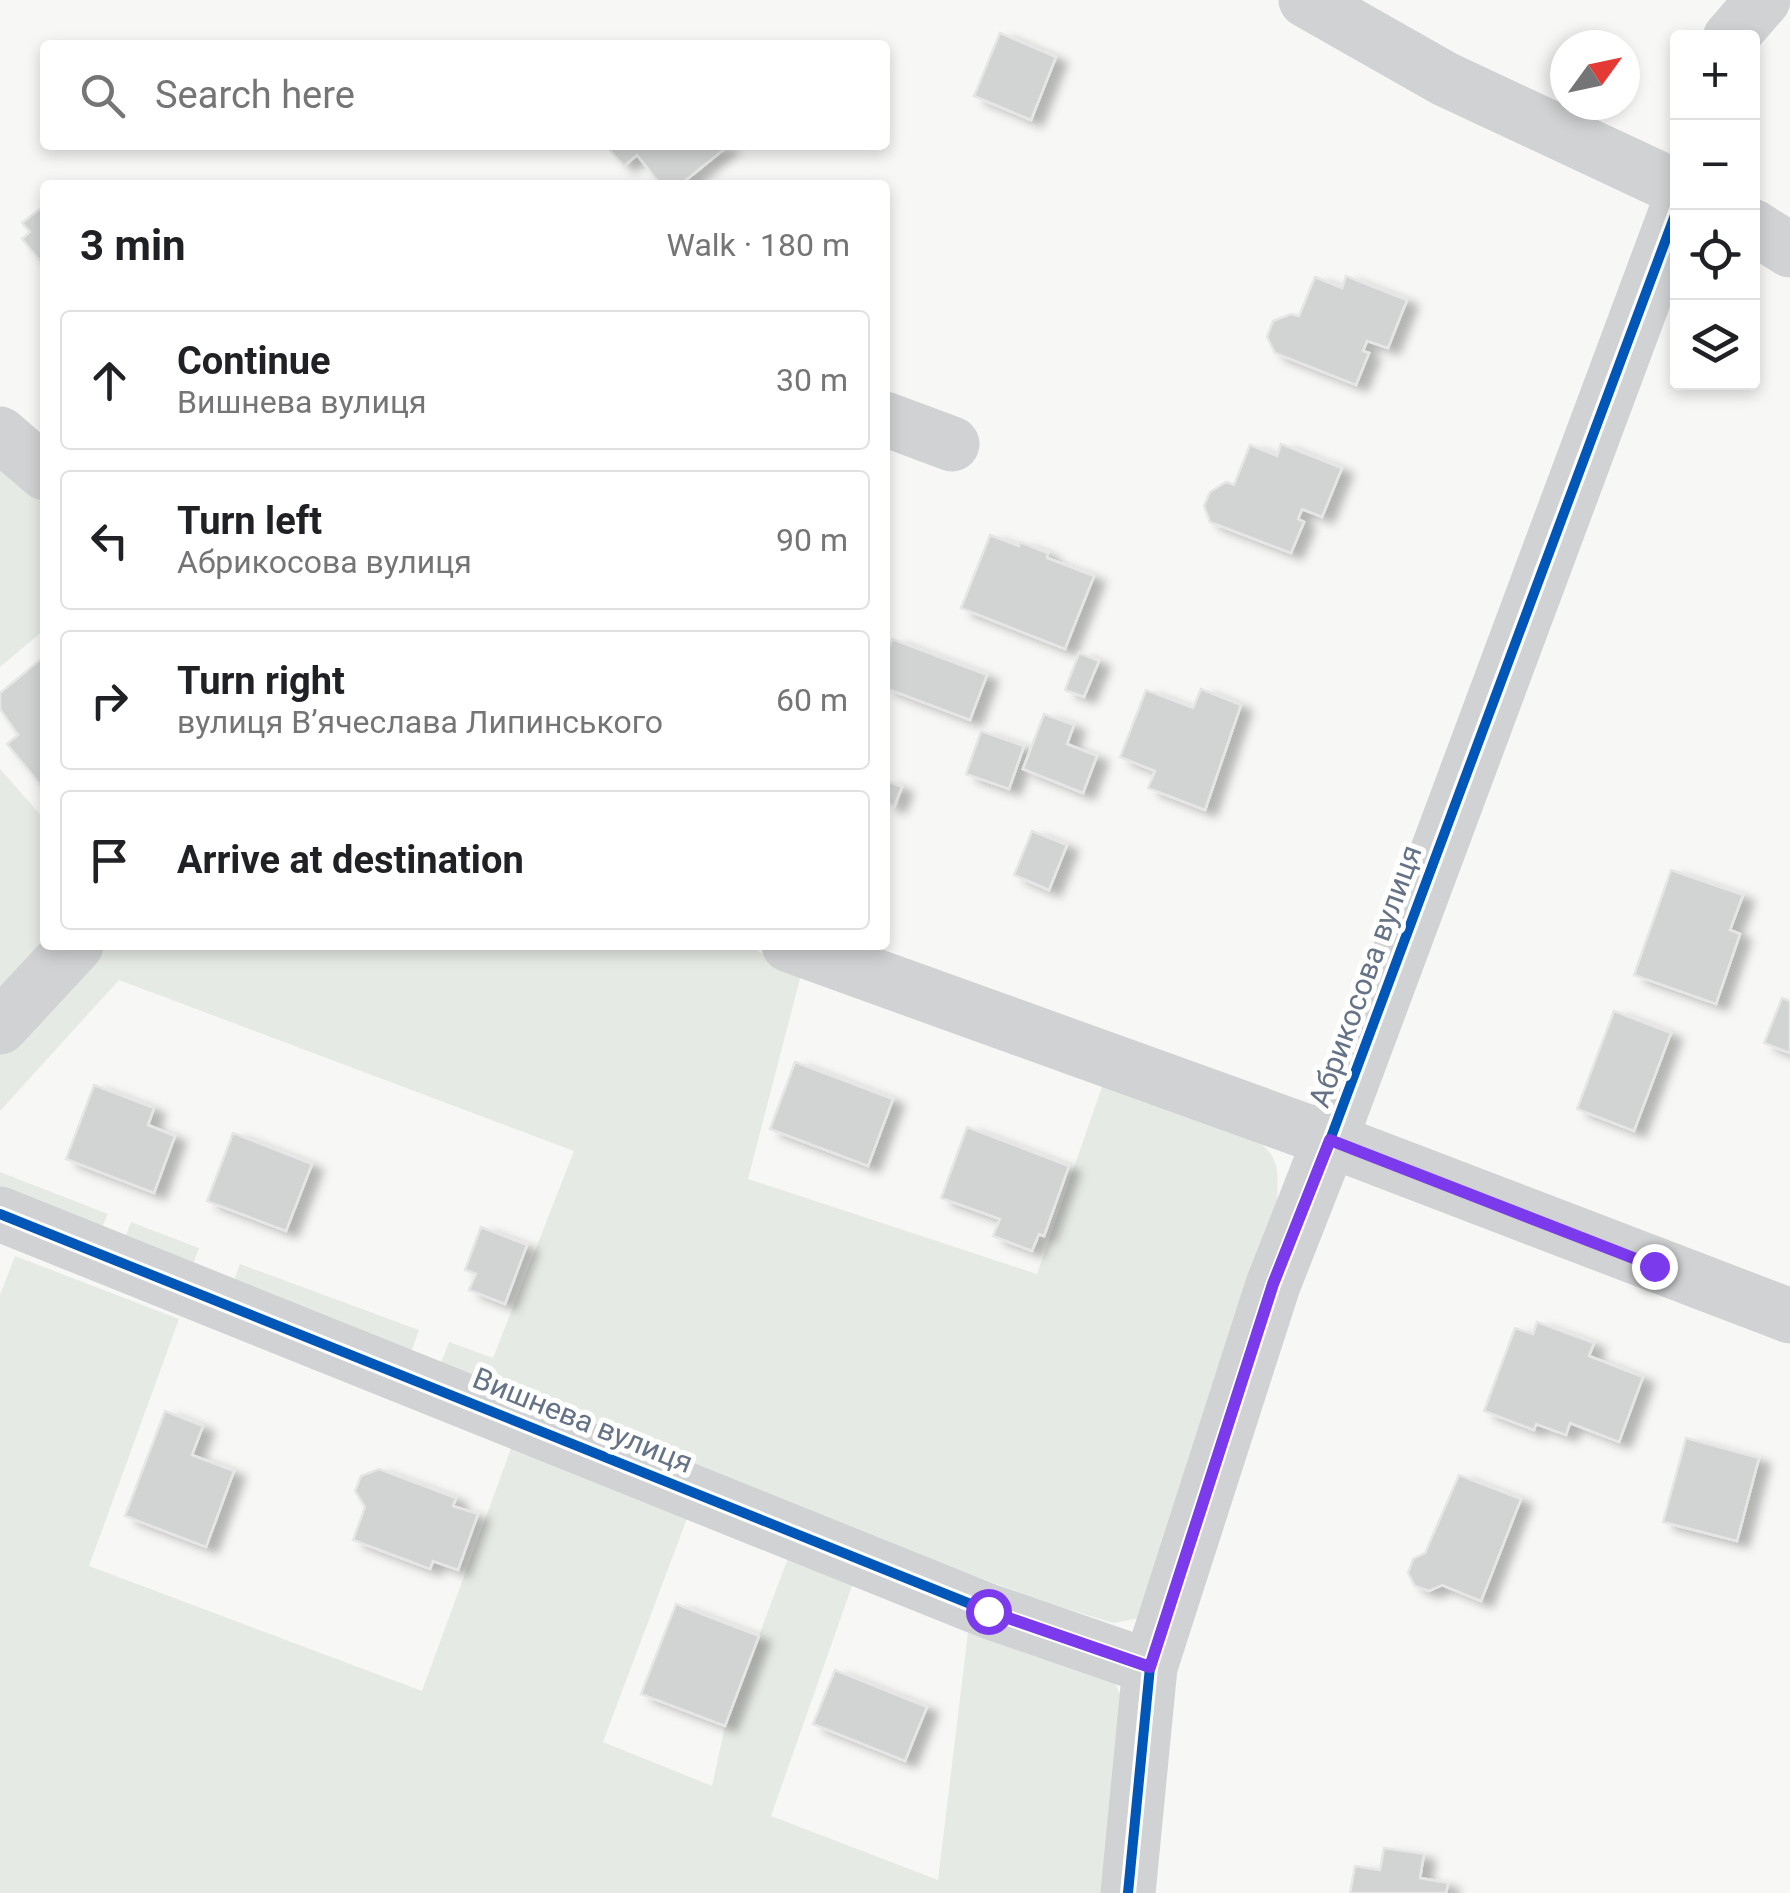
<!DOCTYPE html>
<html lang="en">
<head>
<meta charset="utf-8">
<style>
	body { margin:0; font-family:Roboto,sans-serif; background:#f6f6f6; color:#202124 }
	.controls { position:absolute; right:30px; top:30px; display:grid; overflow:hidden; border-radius:10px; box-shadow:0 5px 15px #0003 }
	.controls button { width:90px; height:90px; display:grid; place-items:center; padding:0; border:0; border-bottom:2px solid #e0e0e0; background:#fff; color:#202124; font:50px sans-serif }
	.compass { position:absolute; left:1550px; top:30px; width:90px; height:90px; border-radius:50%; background:#fff; box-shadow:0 5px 15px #0003; rotate:57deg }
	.stop { position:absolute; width:30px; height:30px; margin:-22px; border:8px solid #7c3aed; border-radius:50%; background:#fff }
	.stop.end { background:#7c3aed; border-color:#fff; box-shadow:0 2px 10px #0008 }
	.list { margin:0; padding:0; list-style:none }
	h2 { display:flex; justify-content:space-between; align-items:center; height:130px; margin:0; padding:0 40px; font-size:42px }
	h2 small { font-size:32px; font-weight:400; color:#757577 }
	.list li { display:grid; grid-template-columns:65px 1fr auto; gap:30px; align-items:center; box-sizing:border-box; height:140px; margin:0 20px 20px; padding:0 20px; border:2px solid #e0e0e0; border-radius:10px }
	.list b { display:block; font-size:38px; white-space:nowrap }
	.list p { margin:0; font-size:32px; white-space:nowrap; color:#757577 }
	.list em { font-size:32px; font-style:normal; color:#757577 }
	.icon { flex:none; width:55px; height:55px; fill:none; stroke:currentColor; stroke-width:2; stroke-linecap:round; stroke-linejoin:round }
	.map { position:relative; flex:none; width:1790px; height:1893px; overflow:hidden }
	.search { position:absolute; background:#fff; box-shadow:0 5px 15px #0003; left:40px; top:40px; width:850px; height:110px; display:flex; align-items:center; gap:25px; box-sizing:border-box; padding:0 35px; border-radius:10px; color:#757577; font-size:38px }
	.panel { position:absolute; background:#fff; box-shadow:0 5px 15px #0003; left:40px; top:180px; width:850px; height:770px; border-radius:10px }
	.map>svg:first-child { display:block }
	.green { fill:#e6eae4 }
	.building { fill:#d2d3d3; stroke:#e6e6e6; stroke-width:2.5; filter:url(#shadow) }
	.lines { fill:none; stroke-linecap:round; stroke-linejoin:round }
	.minor { stroke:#d1d2d3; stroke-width:55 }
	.cycleway-casing { stroke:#fff; stroke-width:16 }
	.cycleway { stroke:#0057b8; stroke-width:10 }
	.route { stroke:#7c3aed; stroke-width:12 }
	.labels { text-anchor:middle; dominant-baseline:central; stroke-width:10; stroke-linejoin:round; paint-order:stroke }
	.street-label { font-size:30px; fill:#667387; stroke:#fff }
</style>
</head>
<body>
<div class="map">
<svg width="1790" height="1893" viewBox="0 0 1790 1893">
	<defs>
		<filter id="shadow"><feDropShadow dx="11" dy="6" stdDeviation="5" flood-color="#0004"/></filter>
	</defs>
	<rect width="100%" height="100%" fill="#f7f7f6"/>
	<g class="green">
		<polygon points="0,436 45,485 45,629 0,667"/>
		<polygon points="0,769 45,820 45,945 0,996"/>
		<path d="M92,945H744L802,971L748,1179L1037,1274L1104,1081L1251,1137C1281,1156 1278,1168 1277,1202L1145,1617L1113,1623L1045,1602L436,1376L449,1342L493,1358L574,1151L119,980L0,1111V1042Z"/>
		<polygon points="0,1172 108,1214 98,1235 0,1207"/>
		<polygon points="131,1222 199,1248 187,1280 119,1254"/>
		<polygon points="15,1256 179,1319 89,1566 422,1691 512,1446 689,1513 603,1742 712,1786 725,1726 788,1558 853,1583 771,1816 938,1880 969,1624 1115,1683 1122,1699 1103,1893 0,1893 0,1295"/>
		<polygon points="240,1264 419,1330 407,1363 228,1298"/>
	</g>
	<g class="building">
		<polygon points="1000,33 1056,57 1031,120 974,96"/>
		<polygon points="614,145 727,145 728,146 680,185 661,185 637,155 624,166 609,149"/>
		<polygon points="45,205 45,267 22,239 30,232 22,223"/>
		<polygon points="1346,276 1407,300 1388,348 1367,341 1363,351 1369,353 1356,385 1275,353 1267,337 1273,321 1291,314 1299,316 1315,277 1342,288"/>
		<polygon points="1281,444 1342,468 1322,517 1302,509 1298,519 1304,522 1291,553 1210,522 1204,506 1210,492 1226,482 1234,485 1250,445 1277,456"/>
		<polygon points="990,535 1019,546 1020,542 1048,553 1047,558 1094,576 1065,649 961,608"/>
		<polygon points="892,639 987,675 970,720 885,688 885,658"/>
		<polygon points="1079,653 1099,661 1084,697 1065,690"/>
		<polygon points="40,660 45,666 44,789 7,744 18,735 0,709 0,693"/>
		<polygon points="1201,689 1241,705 1205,810 1148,788 1155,771 1120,757 1146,690 1193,708"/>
		<polygon points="1044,714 1074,725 1067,744 1097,756 1083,793 1023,769"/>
		<polygon points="981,731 1024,746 1009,789 966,774"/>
		<polygon points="885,780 902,787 894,807 885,803"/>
		<polygon points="1032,831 1067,845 1049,890 1014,875"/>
		<polygon points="1671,870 1743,895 1730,930 1740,934 1716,1004 1634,975"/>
		<polygon points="1782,998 1790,1001 1790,1053 1764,1043"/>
		<polygon points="1614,1011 1671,1033 1634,1131 1577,1109"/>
		<polygon points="795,1062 893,1099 868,1166 770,1129"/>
		<polygon points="94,1085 154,1108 148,1125 175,1136 154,1193 66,1159"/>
		<polygon points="967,1127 1069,1166 1044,1236 1039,1234 1032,1251 993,1236 1000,1219 941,1198"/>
		<polygon points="233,1133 312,1164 286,1231 207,1201"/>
		<polygon points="481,1227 527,1245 505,1304 469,1290 476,1274 465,1270"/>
		<polygon points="1537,1322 1594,1343 1589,1356 1643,1377 1619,1442 1570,1423 1566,1435 1536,1424 1534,1430 1484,1411 1515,1328 1533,1334"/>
		<polygon points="165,1411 203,1426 192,1455 234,1471 206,1547 125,1516"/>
		<polygon points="1686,1438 1759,1458 1737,1541 1663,1522"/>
		<polygon points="379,1469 456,1498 453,1506 478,1514 458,1570 433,1561 430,1569 353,1540 365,1507 355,1491 361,1476"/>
		<polygon points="1459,1475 1521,1499 1481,1601 1442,1585 1429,1591 1415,1586 1408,1573 1413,1559 1425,1553"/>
		<polygon points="676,1604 759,1636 725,1726 641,1694"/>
		<polygon points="835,1670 927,1707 905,1761 813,1724"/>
		<polygon points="1384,1848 1424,1854 1420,1878 1448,1883 1446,1893 1350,1893 1355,1866 1380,1870"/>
	</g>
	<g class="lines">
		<g class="minor">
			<polyline points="1306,0 1445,79 1678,188"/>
			<polyline points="1730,38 1763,0"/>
			<polyline points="1752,226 1790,250"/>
			<polyline points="885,419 952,444"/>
			<polyline points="0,434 45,473"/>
			<polyline points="789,945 1330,1140 1790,1316"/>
			<polyline points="0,1027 76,945"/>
			<polyline points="0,1214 988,1611 1150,1667"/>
			<polyline points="1128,1893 1150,1667 1273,1285 1330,1140 1678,207"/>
		</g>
		<defs>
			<g id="cycleway">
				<polyline points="0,1214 988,1611 1150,1667"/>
				<polyline points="1128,1893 1150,1667 1273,1285 1330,1140 1678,207"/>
			</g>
		</defs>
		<use href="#cycleway" class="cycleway-casing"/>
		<use href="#cycleway" class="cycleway"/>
	</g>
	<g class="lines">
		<polyline class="route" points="988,1611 1150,1667 1273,1284 1330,1140 1654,1266"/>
	</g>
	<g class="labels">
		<g class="street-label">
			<text transform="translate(1365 976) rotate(-70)">Абрикосова вулиця</text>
			<text transform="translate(583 1420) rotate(22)">Вишнева вулиця</text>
		</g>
	</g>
</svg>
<div class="controls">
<button>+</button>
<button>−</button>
<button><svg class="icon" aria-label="locate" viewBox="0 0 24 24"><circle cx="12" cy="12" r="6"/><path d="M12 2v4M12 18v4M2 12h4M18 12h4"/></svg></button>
<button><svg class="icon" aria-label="layers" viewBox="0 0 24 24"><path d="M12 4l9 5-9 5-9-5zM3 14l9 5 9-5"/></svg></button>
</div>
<svg class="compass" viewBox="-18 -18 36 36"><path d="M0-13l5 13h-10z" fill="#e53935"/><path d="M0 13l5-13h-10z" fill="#757577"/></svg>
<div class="stop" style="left:988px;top:1611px"></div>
<div class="stop end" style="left:1654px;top:1266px"></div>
<div class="search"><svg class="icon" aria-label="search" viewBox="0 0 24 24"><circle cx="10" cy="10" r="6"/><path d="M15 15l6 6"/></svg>Search here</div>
<section class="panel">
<h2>3 min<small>Walk · 180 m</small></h2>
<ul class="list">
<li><svg class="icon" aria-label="ahead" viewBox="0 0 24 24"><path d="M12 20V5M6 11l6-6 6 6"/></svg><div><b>Continue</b><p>Вишнева вулиця</p></div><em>30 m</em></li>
<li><svg class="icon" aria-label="left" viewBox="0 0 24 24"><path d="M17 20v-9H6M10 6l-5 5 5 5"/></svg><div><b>Turn left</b><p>Абрикосова вулиця</p></div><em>90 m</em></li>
<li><svg class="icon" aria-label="right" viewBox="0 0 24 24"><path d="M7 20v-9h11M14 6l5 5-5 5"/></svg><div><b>Turn right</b><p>вулиця Вʼячеслава Липинського</p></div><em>60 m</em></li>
<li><svg class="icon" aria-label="arrive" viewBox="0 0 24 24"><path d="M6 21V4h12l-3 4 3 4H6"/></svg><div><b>Arrive at destination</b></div></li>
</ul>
</section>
</div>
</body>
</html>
